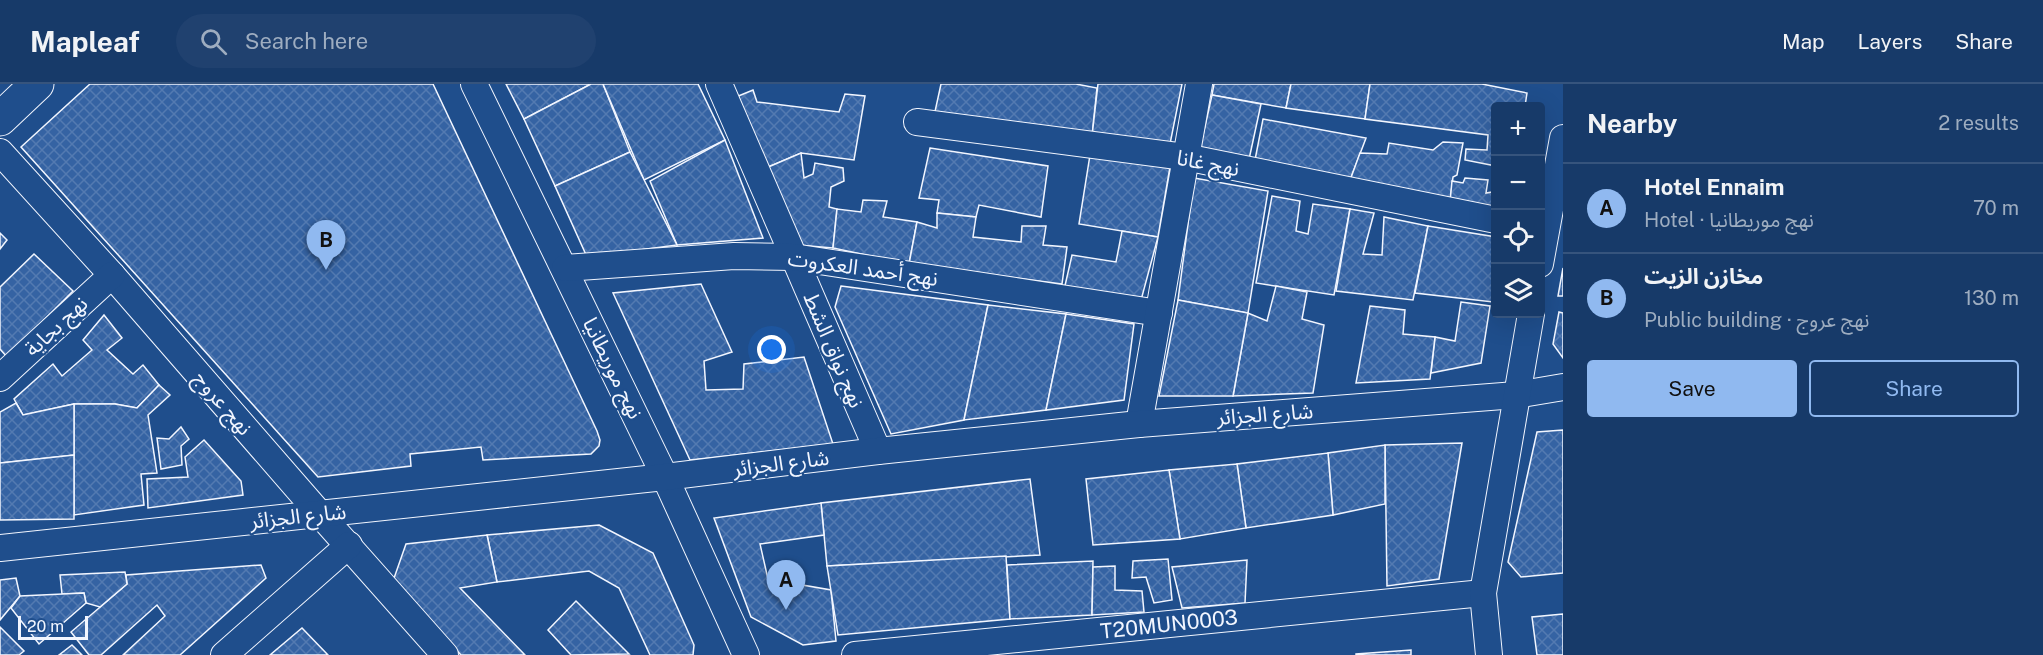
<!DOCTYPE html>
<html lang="en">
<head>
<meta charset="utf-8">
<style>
	body { margin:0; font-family:"Public Sans","Noto Sans Arabic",sans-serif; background:#20416f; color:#f1f3f6 }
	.controls { position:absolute; right:18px; top:18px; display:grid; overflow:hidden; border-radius:6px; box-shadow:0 6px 24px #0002 }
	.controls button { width:54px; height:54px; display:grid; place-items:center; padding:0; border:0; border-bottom:2px solid #36547d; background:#173a69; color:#f1f3f6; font:30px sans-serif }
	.scale { position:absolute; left:18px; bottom:15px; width:70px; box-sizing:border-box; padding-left:6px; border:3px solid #f2f6ff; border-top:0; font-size:16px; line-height:21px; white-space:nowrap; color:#f2f6ff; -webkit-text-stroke:4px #1f4e8c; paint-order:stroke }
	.you { position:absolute; left:772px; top:266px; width:21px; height:21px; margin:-15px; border:4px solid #fff; border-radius:50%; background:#1a73e8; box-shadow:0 0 0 9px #1a73e833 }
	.badge { display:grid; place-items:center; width:39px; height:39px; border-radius:50%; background:#90b9f0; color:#111; font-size:20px; font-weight:700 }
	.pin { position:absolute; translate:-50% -50px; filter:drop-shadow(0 2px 3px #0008) }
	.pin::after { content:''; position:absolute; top:32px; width:21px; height:18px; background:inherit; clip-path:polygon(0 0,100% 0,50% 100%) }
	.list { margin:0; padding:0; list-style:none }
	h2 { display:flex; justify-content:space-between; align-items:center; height:78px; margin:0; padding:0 24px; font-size:26px }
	h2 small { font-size:20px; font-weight:400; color:#9eadc0 }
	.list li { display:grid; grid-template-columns:39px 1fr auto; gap:18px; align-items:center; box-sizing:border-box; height:90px; padding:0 24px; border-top:2px solid #36547d }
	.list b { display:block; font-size:22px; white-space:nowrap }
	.list p { margin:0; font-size:20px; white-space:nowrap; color:#9eadc0 }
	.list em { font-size:20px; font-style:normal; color:#9eadc0 }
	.actions { display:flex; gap:12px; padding:18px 24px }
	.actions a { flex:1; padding:14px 0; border:2px solid #90b9f0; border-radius:6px; text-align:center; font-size:21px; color:#90b9f0 }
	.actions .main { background:#90b9f0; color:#111 }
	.icon { flex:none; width:33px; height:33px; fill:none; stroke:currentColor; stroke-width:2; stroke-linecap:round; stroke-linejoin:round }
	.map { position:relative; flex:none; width:1563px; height:571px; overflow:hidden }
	header { display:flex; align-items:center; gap:36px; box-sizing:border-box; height:84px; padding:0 30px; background:#173a69; border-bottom:2px solid #36547d }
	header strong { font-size:28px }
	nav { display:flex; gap:33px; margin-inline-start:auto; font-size:21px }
	.search { width:420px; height:54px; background:#20416f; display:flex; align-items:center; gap:15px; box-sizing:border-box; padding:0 21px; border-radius:33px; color:#9eadc0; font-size:22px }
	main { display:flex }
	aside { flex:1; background:#173a69 }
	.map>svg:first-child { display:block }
	.building { fill:url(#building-cross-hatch); stroke:#f2f6ff; stroke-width:1.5 }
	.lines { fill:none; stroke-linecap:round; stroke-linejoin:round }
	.minor-casing { stroke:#f2f6ff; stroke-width:28 }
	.major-casing { stroke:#f2f6ff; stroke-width:35 }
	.minor { stroke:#1f4e8c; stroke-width:26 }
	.major { stroke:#1f4e8c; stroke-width:33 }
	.labels { text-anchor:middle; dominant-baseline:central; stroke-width:4.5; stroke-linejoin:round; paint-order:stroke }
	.street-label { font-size:21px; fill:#f2f6ff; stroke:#1f4e8c }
</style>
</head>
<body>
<header>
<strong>Mapleaf</strong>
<div class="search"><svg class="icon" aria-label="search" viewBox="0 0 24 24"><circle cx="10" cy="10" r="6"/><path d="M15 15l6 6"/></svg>Search here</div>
<nav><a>Map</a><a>Layers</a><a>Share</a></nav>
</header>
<main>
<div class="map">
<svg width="1563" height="571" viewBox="0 0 1563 571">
	<defs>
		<pattern id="building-cross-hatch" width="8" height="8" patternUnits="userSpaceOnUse" patternTransform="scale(1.5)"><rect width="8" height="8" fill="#3563a3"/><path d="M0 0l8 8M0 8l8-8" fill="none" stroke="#537ab1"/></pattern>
	</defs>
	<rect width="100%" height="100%" fill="#1f4e8c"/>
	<g class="building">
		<polygon points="90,0 433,0 579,309 597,347 600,356 599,362 591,370 483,376 481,363 410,370 411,382 318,393 21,63"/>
		<polygon points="506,0 591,0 524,35"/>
		<polygon points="591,0 603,0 630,68 555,102 524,35"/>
		<polygon points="603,0 698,0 725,56 644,96"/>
		<polygon points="941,0 1076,0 1097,4 1092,52 934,32"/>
		<polygon points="1098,0 1182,0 1170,60 1092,52"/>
		<polygon points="1214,0 1291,0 1286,24 1212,11"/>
		<polygon points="1291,0 1370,0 1365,35 1286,24"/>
		<polygon points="1370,0 1482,0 1527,9 1525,22 1496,22 1496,82 1465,76 1466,65 1487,66 1488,51 1365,35"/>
		<polygon points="753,6 757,18 839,28 845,10 865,12 854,76 801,69 766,84 736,13"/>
		<polygon points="1212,11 1261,20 1248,80 1199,69"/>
		<polygon points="1263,35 1366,54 1349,99 1254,81"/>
		<polygon points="725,56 763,154 677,161 650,97"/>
		<polygon points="1443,58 1463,59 1457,91 1453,93 1450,118 1349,99 1360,69 1387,70 1389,59 1433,66"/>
		<polygon points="930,64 1048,82 1041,133 979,121 976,133 937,129 939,116 919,114"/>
		<polygon points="630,68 677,161 587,173 555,102"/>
		<polygon points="801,69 804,94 813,90 815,79 843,84 844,97 831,103 829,123 837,125 833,164 798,161 766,84"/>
		<polygon points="1090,71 1170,83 1158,153 1079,140"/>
		<polygon points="1194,94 1268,107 1248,229 1178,216"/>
		<polygon points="1465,94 1488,96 1486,109 1492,108 1496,94 1496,129 1450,118 1452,97 1463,99"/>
		<polygon points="1272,112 1300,117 1296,147 1308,150 1313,120 1350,125 1334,211 1256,199"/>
		<polygon points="863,116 887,117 883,133 917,138 909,180 833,164 837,125 861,128"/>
		<polygon points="1350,125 1374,129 1363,170 1382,171 1384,133 1428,142 1413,216 1336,207"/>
		<polygon points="937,129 976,133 973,153 1021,158 1022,142 1046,142 1043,161 1067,163 1062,200 909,180 917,138 937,144"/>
		<polygon points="1428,142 1496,153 1496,206 1493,218 1415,209"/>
		<polygon points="1122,147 1158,153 1140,220 1064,206 1072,171 1116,178"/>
		<polygon points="0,149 7,156 0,165"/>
		<polygon points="34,170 73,207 7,273 0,265 0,203"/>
		<polygon points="1563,184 1563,212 1558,212"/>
		<polygon points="701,200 732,268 704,277 706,306 743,305 744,280 804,273 833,360 690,376 613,209"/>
		<polygon points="841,202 988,221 964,336 891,350 835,223"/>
		<polygon points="1276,202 1307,208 1302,235 1324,241 1313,309 1233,312 1248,229 1267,237"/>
		<polygon points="1178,216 1248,229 1233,312 1159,312"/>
		<polygon points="1461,218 1490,222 1481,279 1431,289 1435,253 1455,257"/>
		<polygon points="988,221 1066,230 1046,326 964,336"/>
		<polygon points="1370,222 1405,226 1403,250 1435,253 1430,295 1356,299"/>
		<polygon points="1559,228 1563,229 1563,274 1553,260"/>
		<polygon points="1066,230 1134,240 1124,316 1046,326"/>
		<polygon points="104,231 122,254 107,266 133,290 143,281 159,301 137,324 115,320 74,320 23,331 14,315 53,280 62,292 92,266 83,256"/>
		<polygon points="159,301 170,311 148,331 157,389 141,390 144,421 74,431 74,320 115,320 137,324"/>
		<polygon points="16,319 23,331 74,320 74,371 0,379 0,328"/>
		<polygon points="181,343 189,355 181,362 182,381 161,385 157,354 169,355"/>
		<polygon points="1563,346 1563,489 1521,493 1508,478 1537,348"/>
		<polygon points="204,356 241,397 243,411 148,424 147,395 188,393 185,373"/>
		<polygon points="1462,359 1439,495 1387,502 1385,361"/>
		<polygon points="1385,361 1385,420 1333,431 1328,369"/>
		<polygon points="1328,369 1333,431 1246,444 1237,380"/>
		<polygon points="74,371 74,435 0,436 0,379"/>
		<polygon points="1237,380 1246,444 1180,455 1169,386"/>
		<polygon points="1169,386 1180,455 1093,461 1086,395"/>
		<polygon points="1030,395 1040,471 827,482 821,419"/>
		<polygon points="821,419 824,451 760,460 768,495 831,506 836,557 803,561 751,533 714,434"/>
		<polygon points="599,441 653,469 694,561 693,571 650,571 619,504 589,487 497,498 487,451"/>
		<polygon points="487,451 497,498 460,504 525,571 461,571 393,497 406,460"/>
		<polygon points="1006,472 1010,535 838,551 827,482"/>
		<polygon points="1168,475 1172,516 1154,519 1146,493 1132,494 1133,477"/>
		<polygon points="1247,476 1245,519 1182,524 1172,483"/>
		<polygon points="1093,477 1092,531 1010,535 1007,481"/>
		<polygon points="261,481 266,494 180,571 123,571 165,532 157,521 101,571 89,571 71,548 127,500 126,491"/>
		<polygon points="1115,482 1115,506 1142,507 1144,528 1092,531 1093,483"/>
		<polygon points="125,488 127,500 100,523 86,519 84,509 62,510 60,491"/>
		<polygon points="16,494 20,512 0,536 0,496"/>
		<polygon points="84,509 86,519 39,560 11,524 20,512"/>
		<polygon points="576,517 629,570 571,571 548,546"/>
		<polygon points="1563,530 1563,571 1537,571 1532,533"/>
		<polygon points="0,543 24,567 19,571 0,571"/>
		<polygon points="302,544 328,571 270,571"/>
		<polygon points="72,561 82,571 59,571"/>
		<polygon points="1411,566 1411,571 1356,571 1356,570"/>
	</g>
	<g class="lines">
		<defs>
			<g id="minor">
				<polyline points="474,0 665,393 746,571"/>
				<polyline points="719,0 878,367"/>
				<polyline points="917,38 1185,73 1496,136"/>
				<polyline points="0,68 112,191 319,429 445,571"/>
				<polyline points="1540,180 1563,54"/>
				<polyline points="565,184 734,172 793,173 1159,229"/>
				<polyline points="0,294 112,191"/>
				<polyline points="1139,340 1199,0"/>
				<polyline points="0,464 665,393 878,367 1139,340 1516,311 1563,303"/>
				<polyline points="224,571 349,461"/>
				<polyline points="855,571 1483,509"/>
				<polyline points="1489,571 1483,509 1531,230"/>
			</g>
			<polyline id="major" points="0,35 37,0"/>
		</defs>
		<use href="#minor" class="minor-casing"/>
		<use href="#major" class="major-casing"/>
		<use href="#minor" class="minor"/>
		<use href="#major" class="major"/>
	</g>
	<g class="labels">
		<g class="street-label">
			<text transform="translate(1208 79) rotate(11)">نهج غانا</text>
			<text transform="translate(863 184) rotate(8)">نهج أحمد العكروت</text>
			<text transform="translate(56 242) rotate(-43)">نهج بجاية</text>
			<text transform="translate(834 266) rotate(67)">نهج نواق الشط</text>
			<text transform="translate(613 284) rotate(64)">نهج موريطانيا</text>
			<text transform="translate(223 319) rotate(49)">نهج عروج</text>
			<text transform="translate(1265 330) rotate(-4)">شارع الجزائر</text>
			<text transform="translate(781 379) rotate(-7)">شارع الجزائر</text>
			<text transform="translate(298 432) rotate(-6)">شارع الجزائر</text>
			<text transform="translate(1169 540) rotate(-6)">T20MUN0003</text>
		</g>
	</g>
</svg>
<div class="controls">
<button>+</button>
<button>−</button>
<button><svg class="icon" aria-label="locate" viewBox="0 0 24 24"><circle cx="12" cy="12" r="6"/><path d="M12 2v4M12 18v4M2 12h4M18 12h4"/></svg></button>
<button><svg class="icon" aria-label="layers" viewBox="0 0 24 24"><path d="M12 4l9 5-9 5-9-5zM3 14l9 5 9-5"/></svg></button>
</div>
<div class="scale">20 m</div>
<div class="you"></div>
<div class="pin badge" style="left:786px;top:526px">A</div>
<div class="pin badge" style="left:326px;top:186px">B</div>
</div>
<aside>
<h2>Nearby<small>2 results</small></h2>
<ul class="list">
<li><span class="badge">A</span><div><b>Hotel Ennaim</b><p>Hotel · نهج موريطانيا</p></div><em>70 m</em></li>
<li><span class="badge">B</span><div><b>مخازن الزيت</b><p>Public building · نهج عروج</p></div><em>130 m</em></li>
</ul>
<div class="actions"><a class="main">Save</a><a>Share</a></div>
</aside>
</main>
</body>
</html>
